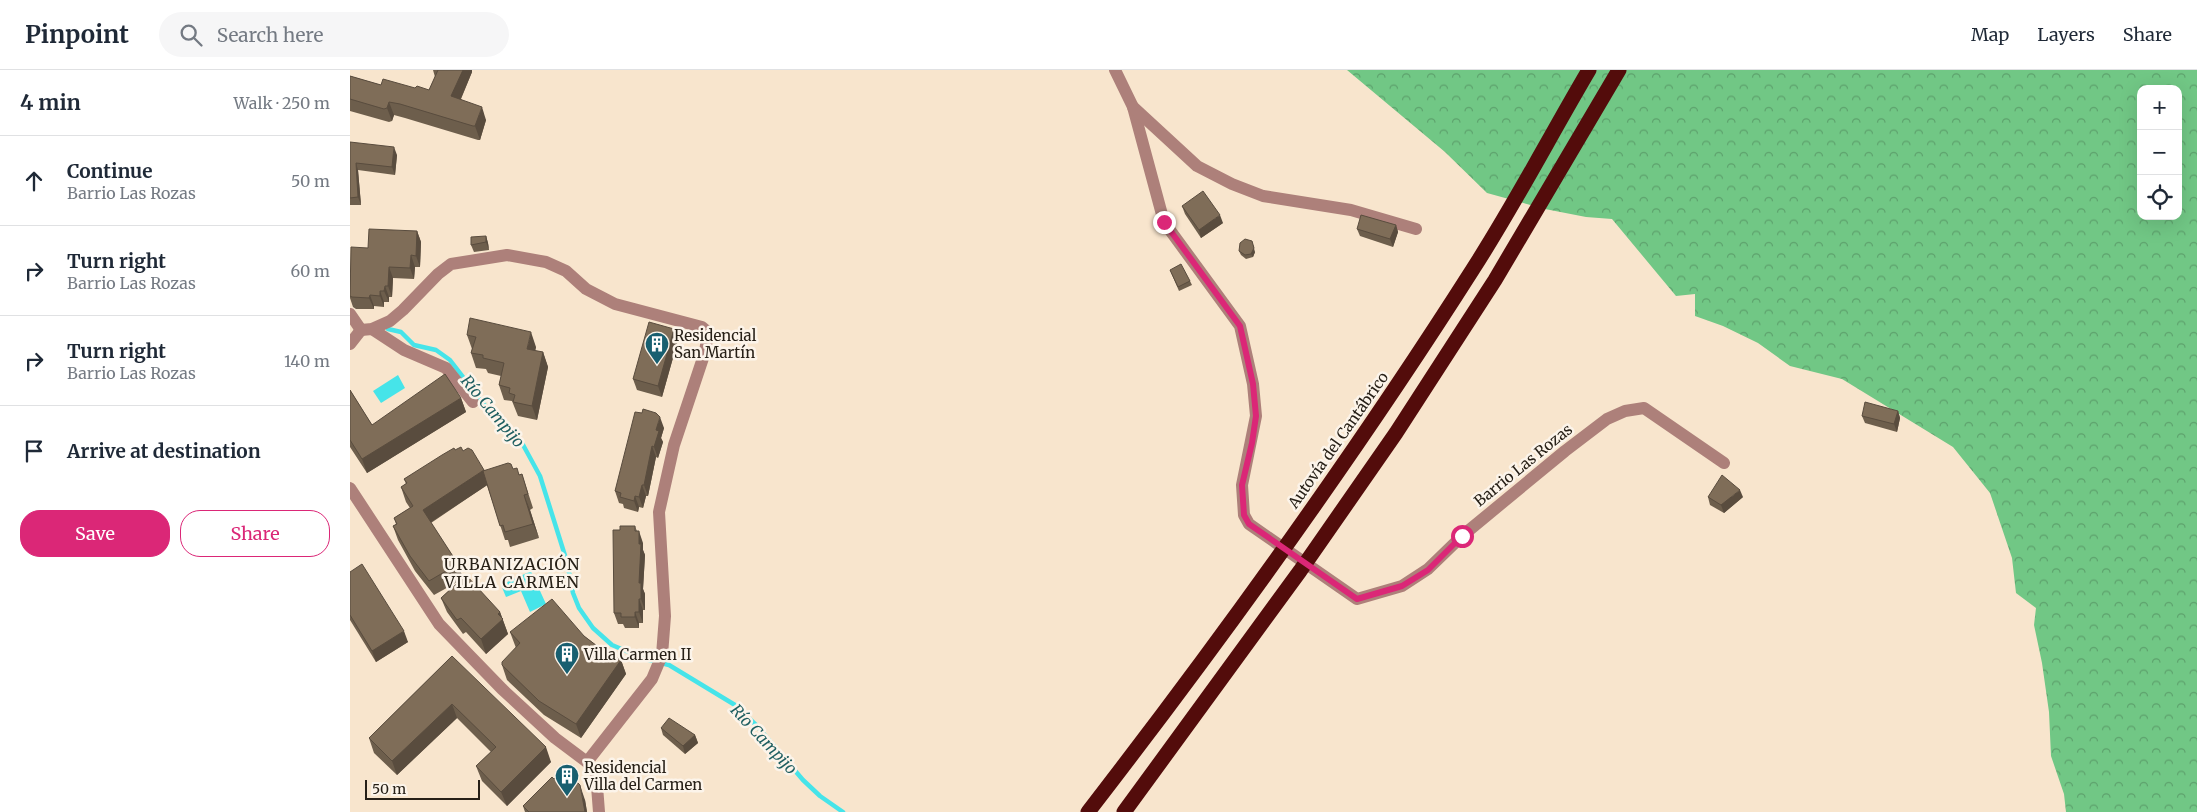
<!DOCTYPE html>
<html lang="en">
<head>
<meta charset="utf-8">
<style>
	body { margin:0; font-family:Merriweather,serif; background:#f6f6f7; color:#1f2937 }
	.controls { position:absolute; right:15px; top:15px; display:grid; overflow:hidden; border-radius:10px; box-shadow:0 5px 20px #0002 }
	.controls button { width:45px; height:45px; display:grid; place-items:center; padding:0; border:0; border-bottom:1px solid #e0e1e3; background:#fff; color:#1f2937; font:25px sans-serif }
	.scale { position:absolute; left:15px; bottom:12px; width:115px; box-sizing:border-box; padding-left:5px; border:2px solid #272017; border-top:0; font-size:14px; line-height:18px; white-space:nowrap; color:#272017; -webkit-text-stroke:4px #fcf4ea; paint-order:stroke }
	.stop { position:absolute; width:15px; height:15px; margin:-11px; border:4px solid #db2777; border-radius:50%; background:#fff }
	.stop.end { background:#db2777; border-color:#fff; box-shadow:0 1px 5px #0008 }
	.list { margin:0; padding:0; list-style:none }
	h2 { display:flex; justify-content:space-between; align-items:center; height:65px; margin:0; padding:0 20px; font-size:21px }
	h2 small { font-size:16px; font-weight:400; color:#747a83 }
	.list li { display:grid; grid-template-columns:32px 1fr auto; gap:15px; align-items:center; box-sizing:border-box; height:90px; padding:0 20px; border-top:1px solid #e0e1e3 }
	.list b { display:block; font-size:19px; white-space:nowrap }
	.list p { margin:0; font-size:16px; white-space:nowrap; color:#747a83 }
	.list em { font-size:16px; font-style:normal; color:#747a83 }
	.actions { display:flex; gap:10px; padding:15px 20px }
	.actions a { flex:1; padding:11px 0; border:1px solid #db2777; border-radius:20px; text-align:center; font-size:18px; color:#db2777 }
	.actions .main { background:#db2777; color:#fff }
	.icon { flex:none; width:28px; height:28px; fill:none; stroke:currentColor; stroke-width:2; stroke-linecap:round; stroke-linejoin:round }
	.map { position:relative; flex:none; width:1847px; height:742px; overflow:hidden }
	header { display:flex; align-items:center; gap:30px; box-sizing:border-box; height:70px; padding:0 25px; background:#fff; border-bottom:1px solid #e0e1e3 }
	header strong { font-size:24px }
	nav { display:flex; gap:28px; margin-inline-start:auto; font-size:18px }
	.search { width:350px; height:45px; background:#f6f6f7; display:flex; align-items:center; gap:12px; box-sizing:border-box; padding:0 18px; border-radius:28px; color:#747a83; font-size:19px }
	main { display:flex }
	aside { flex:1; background:#fff }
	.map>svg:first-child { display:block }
	.forest { fill:url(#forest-crowns); fill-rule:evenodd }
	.water { fill:#46e4e9 }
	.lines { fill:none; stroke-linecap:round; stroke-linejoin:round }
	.stream { stroke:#46e4e9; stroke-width:4.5 }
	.street { stroke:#ad807a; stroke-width:12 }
	.highway { stroke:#530c0b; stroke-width:15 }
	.wall { fill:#6d5e4c }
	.shaded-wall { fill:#594c3e }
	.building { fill:#7f6d58; stroke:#594c3e }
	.route { stroke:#db2777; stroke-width:6 }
	.labels { text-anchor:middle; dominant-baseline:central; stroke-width:5; stroke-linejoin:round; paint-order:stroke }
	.poi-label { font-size:15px; fill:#272017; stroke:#fcf4ea; text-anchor:start }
	.street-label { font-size:15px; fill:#272017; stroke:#fcf4ea }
	.water-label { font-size:16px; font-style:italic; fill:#1e5e60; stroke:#fcf4ea }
	.neighbourhood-label { font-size:16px; letter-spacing:1px; fill:#272017; stroke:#fcf4ea }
</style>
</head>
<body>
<header>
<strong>Pinpoint</strong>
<div class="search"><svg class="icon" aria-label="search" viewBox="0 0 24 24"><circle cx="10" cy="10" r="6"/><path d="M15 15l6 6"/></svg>Search here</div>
<nav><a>Map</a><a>Layers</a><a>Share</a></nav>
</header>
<main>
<aside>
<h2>4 min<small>Walk · 250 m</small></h2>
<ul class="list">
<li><svg class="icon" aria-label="ahead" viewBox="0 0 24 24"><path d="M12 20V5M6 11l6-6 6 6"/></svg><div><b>Continue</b><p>Barrio Las Rozas</p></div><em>50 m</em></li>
<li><svg class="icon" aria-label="right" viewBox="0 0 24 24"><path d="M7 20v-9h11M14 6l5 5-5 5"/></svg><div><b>Turn right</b><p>Barrio Las Rozas</p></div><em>60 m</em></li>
<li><svg class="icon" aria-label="right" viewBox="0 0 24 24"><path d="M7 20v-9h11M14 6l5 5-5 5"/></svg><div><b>Turn right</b><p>Barrio Las Rozas</p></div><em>140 m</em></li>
<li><svg class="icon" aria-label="arrive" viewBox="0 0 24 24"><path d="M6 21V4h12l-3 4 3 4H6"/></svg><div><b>Arrive at destination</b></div></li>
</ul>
<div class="actions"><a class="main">Save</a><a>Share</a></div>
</aside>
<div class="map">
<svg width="1847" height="742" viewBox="0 0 1847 742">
	<defs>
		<pattern id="forest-crowns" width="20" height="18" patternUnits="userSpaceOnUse" patternTransform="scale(1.25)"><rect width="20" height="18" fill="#71c785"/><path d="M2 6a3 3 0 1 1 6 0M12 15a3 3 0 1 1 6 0" fill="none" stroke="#5da16c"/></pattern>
	</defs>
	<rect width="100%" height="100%" fill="#f8e5cd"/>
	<path class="forest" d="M997,0H1847V742H1716L1714,724L1701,686L1699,642L1692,593L1684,555L1686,538L1666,523L1662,488L1640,423L1603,377L1492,309L1440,296L1408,273L1373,256L1345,246V224L1326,226L1262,149L1236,147L1195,139L1137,123L1095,82ZM1791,19H1828V146H1791Z"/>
	<g class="water">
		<polygon points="48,305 55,318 31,333 23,321"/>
		<polygon points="181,501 196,534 180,542 171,521 156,527 151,515"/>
	</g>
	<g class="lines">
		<polyline class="stream" points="38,259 51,262 64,275 86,280 100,290 140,342 154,354 172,373 190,406 217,492 223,523 229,538 243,558 262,575 295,589 319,595 385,635 407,656 453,710 470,726 493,742"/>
		<g class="street">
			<polyline points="765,0 783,37 814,152 890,256 903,314 906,346 892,415 894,445 899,454 1007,529 1052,516 1078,499 1112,466 1215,381 1257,349 1275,341 1294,338 1374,393"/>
			<polyline points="783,37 847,96 882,114 913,126 1001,140 1066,159"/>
			<polyline points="0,244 11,260"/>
			<polyline points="22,259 54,280 96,298 123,332"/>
			<polyline points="11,260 22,259 40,251 53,240 88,204 101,194 157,185 196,192 216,201 236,219 265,234 352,257 358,262 355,282 324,375 309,442 315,546 312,585 302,609 237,692"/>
			<polyline points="0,274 11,260"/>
			<polyline points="0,418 89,554 152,619 205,668 237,692 246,703 249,742"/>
		</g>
		<g class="highway">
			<path d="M738,742C874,566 1004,386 1123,199C1165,134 1200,66 1239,0"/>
			<polyline points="774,742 950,501 1046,363 1145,210 1269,0"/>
		</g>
	</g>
	<g class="wall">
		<polygon points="83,0 122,0 122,2 111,29 136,50 130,70 128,70 55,48 44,45 42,51 39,52 0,41 0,6 31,15 79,20 85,7"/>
		<polygon points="0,72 47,85 45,105 8,100 11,135 0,135"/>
		<polygon points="832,136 873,153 851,168 835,144"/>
		<polygon points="1046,155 1048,162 1043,177 1010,166 1007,159"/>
		<polygon points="67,161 71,172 70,197 65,197 64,209 43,208 42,227 39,227 39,232 34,232 34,237 24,236 24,239 6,239 3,237 0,228 0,205 18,178"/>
		<polygon points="136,166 138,173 139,180 124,182 121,175"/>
		<polygon points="889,181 905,182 903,187 896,189 891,185"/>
		<polygon points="820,200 840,211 842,215 829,221"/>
		<polygon points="324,259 328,270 312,327 287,320 283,309"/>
		<polygon points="117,265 186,277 185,281 193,282 198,297 187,350 168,346 162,331 154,330 149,315 151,306 138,303 136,299 126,298 121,283 122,279"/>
		<polygon points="0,320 22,355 111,328 116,342 17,403 0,377"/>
		<polygon points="1548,341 1550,348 1547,362 1515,353 1512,346"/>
		<polygon points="292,343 314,358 311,368 313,372 308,388 306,387 298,426 296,426 293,438 289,437 288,442 274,438 273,434 269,433 265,421"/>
		<polygon points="105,380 113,381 134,400 163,399 170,405 172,404 183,438 180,440 189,468 160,477 158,470 155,470 137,415 81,453 108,494 113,508 150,542 158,564 136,584 116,562 113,564 97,542 91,528 111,510 84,525 65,501 48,470 43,456 46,454 44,448 60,438 56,432 51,417 56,414 54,409"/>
		<polygon points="1358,427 1393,427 1374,443 1360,435"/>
		<polygon points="293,473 293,480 295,485 293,519 295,524 295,540 293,540 293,553 289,553 289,558 275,558 273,554 268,554 264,543"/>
		<polygon points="0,502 58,572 26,592 0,550"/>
		<polygon points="160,562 234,566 251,579 271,590 276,604 231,668 194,645 157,610 152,595 166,578"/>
		<polygon points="102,586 201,692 157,736 132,711 126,696 141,682 107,648 47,705 24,683 19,668"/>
		<polygon points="311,658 345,665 348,673 335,684 313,665"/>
		<polygon points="204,709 235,730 237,742 175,742 173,736"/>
	</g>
	<g class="shaded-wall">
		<polygon points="113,0 122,0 122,2 106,40 101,26"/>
		<polygon points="39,32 44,45 42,51 37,38"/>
		<polygon points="132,37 136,50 130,70 125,56"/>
		<polygon points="44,77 47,85 45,105 42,97"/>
		<polygon points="6,93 8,100 11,135 8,127"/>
		<polygon points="870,145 873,153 851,168 849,160"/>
		<polygon points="1046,155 1048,162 1043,177 1040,169"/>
		<polygon points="67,161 71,172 70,197 66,186"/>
		<polygon points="136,166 138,173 139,180 136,172"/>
		<polygon points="902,171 905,182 903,187 901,184"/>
		<polygon points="61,185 65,197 64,209 60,198"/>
		<polygon points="39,197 43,208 42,227 38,216"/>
		<polygon points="35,216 39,227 39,232 34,221"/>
		<polygon points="30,221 34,232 34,237 30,226"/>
		<polygon points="20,225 24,236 24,239 19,228"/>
		<polygon points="324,259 328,270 312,327 308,316"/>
		<polygon points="181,262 186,277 182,294 177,279"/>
		<polygon points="193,282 198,297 187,350 182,336"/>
		<polygon points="111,328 116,342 17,403 12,389"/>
		<polygon points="1548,341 1550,348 1547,362 1544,354"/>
		<polygon points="310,347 314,358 311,368 313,372 308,388 304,377 306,360"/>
		<polygon points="302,376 306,387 298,426 294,415"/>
		<polygon points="134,400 139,414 78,454 73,440"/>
		<polygon points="292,415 296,426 293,438 289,427"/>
		<polygon points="1390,420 1393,427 1374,443 1371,435"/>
		<polygon points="174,425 180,440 189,468 183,454"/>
		<polygon points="285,426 289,437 288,442 284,431"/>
		<polygon points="285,456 289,467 289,461 293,473 293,480 295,485 293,519 295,524 295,540 291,529 289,513"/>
		<polygon points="289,529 293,540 293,553 289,542"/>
		<polygon points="150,542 158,564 136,584 131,569"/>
		<polygon points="285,542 289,553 289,558 285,547"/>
		<polygon points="54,561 58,572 26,592 22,581"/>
		<polygon points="271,590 276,604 231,668 226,654"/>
		<polygon points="102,634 107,648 47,705 42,691"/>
		<polygon points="345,665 348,673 335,684 333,676"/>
		<polygon points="196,677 201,692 157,736 151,722"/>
		<polygon points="230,715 235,730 237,742 235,742"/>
	</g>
	<g class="building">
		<polygon points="88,0 113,0 101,26 132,37 125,56 123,56 50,34 39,32 37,38 34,39 0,29 0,6 31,15 33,9 65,18 67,16 79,20"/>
		<polygon points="0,72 44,77 42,97 6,93 8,127 0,128"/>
		<polygon points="853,121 870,145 849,160 832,136"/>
		<polygon points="1011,145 1046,155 1040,169 1007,159"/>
		<polygon points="19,159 67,161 66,186 61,185 60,198 39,197 38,216 35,216 34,221 30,221 30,226 20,225 19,228 2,227 0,226 1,177 18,178"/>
		<polygon points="136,166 136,172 121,175 121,167"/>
		<polygon points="895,169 902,171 904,178 901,184 895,185 889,181 890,173"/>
		<polygon points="831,194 840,211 828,217 820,200"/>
		<polygon points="120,248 181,262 177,279 193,282 182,336 163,332 165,325 159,323 160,318 149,315 154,293 133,288 133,285 121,283 126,267 117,265"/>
		<polygon points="299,252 324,259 308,316 283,309"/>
		<polygon points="95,304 111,328 12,389 0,370 0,320 22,355"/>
		<polygon points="1515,332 1548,341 1544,354 1512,346"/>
		<polygon points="293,339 306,343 310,347 306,360 309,361 304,377 302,376 294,415 292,415 289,427 285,426 284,431 270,427 271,423 265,421 285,342 292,343"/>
		<polygon points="111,377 113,381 118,378 122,380 134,400 73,440 108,494 79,511 60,486 43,456 47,454 44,448 63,436 51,417 57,413 54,409 92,385 104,378 105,380"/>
		<polygon points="158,393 161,394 163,399 167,398 169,405 172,404 178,424 174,425 183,454 155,462 153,455 150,456 133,401"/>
		<polygon points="1372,405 1390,420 1371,435 1358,427"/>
		<polygon points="270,456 285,456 285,461 289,461 289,474 291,474 289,513 291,513 291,529 289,529 289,542 285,542 285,547 271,547 271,543 264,543 263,460 270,460"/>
		<polygon points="12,494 54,561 22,581 0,545 0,502"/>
		<polygon points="116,505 150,542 148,544 153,549 131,569 111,548 107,550 91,528"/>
		<polygon points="202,529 234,566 251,579 271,590 226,654 189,631 152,595 152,592 170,573 160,562"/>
		<polygon points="102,586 196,677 151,722 126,696 146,677 102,634 42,691 19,668"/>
		<polygon points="319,648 345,665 333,676 311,658"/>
		<polygon points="212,702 219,709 222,707 230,715 235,742 179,742 173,736 202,707 204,709"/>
	</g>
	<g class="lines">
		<polyline class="route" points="814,152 890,256 903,314 906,346 902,373 892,415 894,445 899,454 1007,529 1052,516 1078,500 1112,466"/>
	</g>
	<defs>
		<symbol id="building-pin" viewBox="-11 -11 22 30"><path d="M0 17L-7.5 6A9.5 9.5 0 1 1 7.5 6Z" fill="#185f70" stroke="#fcf4ea"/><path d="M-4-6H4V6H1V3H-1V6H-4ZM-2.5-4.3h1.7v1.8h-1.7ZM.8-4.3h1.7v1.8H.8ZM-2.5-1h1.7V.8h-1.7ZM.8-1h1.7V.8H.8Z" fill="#fff"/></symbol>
	</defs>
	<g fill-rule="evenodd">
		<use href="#building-pin" x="293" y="260" width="28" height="38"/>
		<use href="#building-pin" x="203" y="570" width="28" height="38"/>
		<use href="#building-pin" x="203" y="692" width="28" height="38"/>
	</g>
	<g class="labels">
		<g class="poi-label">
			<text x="324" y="265">Residencial<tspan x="324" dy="17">San Martín</tspan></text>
			<text x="234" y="584">Villa Carmen II</text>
			<text x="234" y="697">Residencial<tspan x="234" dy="17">Villa del Carmen</tspan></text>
		</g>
		<g class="street-label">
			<text transform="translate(988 370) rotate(-55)">Autovía del Cantábrico</text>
			<text transform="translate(1173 395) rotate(-39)">Barrio Las Rozas</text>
		</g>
		<g class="water-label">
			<text transform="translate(143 341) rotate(50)">Río Campijo</text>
			<text transform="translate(414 669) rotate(47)">Río Campijo</text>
		</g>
		<g class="neighbourhood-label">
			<text x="162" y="494">URBANIZACIÓN<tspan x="162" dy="18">VILLA CARMEN</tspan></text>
		</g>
	</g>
</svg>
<div class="controls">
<button>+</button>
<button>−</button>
<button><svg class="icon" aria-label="locate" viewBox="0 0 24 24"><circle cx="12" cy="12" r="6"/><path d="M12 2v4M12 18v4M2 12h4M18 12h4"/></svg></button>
</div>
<div class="scale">50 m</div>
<div class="stop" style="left:1112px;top:466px"></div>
<div class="stop end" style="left:814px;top:152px"></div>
</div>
</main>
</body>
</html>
